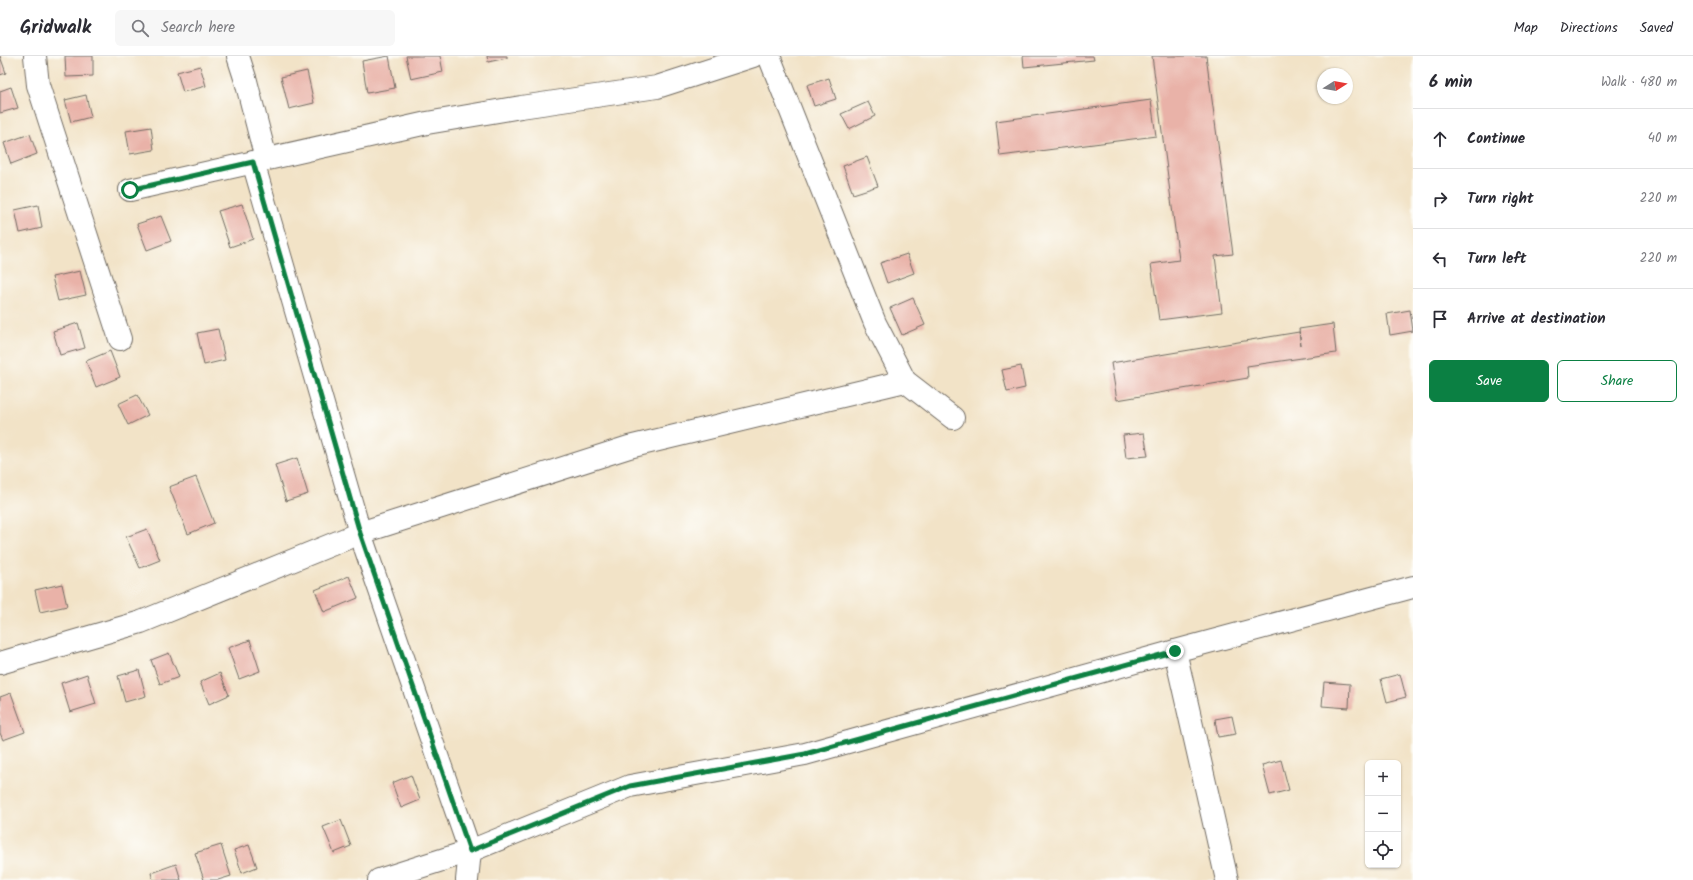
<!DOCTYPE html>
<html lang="en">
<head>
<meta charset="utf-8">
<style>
	body { margin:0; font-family:Kalam,sans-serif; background:#f7f7f7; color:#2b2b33 }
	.controls { position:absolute; right:12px; bottom:12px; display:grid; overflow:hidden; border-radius:6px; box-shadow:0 1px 3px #0004 }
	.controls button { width:36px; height:36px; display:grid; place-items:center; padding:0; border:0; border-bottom:1px solid #e1e1e2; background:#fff; color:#2b2b33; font:20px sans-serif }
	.compass { position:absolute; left:1317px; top:12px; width:36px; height:36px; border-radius:50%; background:#fff; box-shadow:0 1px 3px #0004; rotate:79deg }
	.stop { position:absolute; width:12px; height:12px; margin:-9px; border:3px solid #0b8043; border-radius:50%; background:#fff }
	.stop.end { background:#0b8043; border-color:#fff; box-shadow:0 1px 4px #0008 }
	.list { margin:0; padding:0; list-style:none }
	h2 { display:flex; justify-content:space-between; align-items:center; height:52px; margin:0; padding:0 16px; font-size:17px }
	h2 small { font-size:13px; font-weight:400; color:#7c7c81 }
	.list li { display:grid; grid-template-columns:26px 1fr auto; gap:12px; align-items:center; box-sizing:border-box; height:60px; padding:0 16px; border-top:1px solid #e1e1e2 }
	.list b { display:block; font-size:15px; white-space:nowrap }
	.list em { font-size:13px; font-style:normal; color:#7c7c81 }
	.actions { display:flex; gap:8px; padding:12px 16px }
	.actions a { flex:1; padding:9px 0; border:1px solid #0b8043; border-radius:6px; text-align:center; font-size:14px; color:#0b8043 }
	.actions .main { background:#0b8043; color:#fff }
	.icon { flex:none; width:22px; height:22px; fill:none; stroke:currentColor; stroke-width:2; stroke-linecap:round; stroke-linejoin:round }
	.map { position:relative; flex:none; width:1413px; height:824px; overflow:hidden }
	header { display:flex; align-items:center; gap:24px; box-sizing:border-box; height:56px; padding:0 20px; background:#fff; border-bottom:1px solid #e1e1e2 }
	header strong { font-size:19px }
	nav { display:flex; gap:22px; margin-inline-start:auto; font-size:14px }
	.search { width:280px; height:36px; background:#f7f7f7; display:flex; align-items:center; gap:10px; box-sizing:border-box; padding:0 14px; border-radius:6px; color:#7c7c81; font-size:15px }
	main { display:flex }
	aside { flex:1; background:#fff }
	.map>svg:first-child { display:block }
	.building { fill:#e9b2a8 }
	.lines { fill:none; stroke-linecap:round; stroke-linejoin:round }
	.minor-casing { stroke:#716b62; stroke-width:24 }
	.minor { stroke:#fff; stroke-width:22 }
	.route { stroke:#0b8043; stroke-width:5 }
</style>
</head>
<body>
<header>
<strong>Gridwalk</strong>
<div class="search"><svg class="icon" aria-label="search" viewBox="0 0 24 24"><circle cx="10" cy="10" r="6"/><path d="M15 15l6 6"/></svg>Search here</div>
<nav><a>Map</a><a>Directions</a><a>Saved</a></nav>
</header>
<main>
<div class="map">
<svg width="1413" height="824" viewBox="0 0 1413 824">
	<rect width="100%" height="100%" fill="#fdfcf7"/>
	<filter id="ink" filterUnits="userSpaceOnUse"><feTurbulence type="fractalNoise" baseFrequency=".025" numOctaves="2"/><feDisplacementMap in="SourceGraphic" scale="8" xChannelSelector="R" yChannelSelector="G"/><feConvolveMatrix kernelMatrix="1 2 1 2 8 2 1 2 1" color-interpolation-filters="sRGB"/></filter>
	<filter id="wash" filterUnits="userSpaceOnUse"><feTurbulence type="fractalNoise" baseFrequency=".012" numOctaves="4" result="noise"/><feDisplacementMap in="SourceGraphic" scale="16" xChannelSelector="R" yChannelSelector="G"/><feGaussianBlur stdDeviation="0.9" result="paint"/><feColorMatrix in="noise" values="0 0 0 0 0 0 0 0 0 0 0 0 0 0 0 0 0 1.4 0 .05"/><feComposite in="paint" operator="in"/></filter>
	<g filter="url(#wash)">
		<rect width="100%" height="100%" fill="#f2e3c7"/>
		<g id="blocks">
			<g class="building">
				<polygon points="0,0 6,17 0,19"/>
				<polygon points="65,0 93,0 93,20 66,21"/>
				<polygon points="389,0 395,32 367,37 362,5"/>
				<polygon points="406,0 440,0 443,16 411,23"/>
				<polygon points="487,0 507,0 507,2 488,6"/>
				<polygon points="1023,0 1093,0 1094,4 1024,11"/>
				<polygon points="1152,0 1206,0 1233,198 1215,200 1222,256 1159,264 1151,208 1179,204"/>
				<polygon points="200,10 206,30 183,36 177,16"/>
				<polygon points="307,15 314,47 289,53 281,21"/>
				<polygon points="829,22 836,43 814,50 807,29"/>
				<polygon points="11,31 18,52 0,57 0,35"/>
				<polygon points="86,39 91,61 71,66 65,44"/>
				<polygon points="1151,44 1156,80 1000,100 996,65"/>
				<polygon points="868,46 875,60 849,73 841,58"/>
				<polygon points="151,71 154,94 130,98 126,75"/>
				<polygon points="30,78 37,98 11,108 4,87"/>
				<polygon points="867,101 878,130 853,138 843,110"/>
				<polygon points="242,148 253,183 230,191 218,155"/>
				<polygon points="38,149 42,172 20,177 15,154"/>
				<polygon points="161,160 171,185 147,194 137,168"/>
				<polygon points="907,198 914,217 887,227 880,207"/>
				<polygon points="80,215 86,239 58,245 52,221"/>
				<polygon points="913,242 925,269 902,279 890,252"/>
				<polygon points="1410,254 1413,275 1390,279 1387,258"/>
				<polygon points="78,267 85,292 60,299 53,275"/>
				<polygon points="1333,268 1336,297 1247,310 1248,322 1117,344 1111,307 1299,276 1301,289 1299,273"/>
				<polygon points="218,273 225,304 204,309 197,277"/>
				<polygon points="110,295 120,321 96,331 86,305"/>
				<polygon points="1021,310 1025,332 1007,336 1002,314"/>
				<polygon points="137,339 148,359 128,369 118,348"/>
				<polygon points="1144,377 1148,400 1126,402 1123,379"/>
				<polygon points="297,402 308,438 286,445 275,409"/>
				<polygon points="196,421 214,467 188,478 169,431"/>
				<polygon points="147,473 160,504 140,512 126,481"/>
				<polygon points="349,520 358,542 324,556 315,534"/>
				<polygon points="62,528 67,550 40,556 35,534"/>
				<polygon points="250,584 260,615 239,623 228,592"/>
				<polygon points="169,597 179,621 160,628 151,604"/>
				<polygon points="139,614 146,640 125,646 118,620"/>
				<polygon points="220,617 229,639 209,648 200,626"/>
				<polygon points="87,618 96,648 70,656 61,627"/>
				<polygon points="1400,618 1406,641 1387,646 1381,623"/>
				<polygon points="1324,626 1350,628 1349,652 1322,650"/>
				<polygon points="11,637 25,676 3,684 0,677 0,641"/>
				<polygon points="1232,660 1236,678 1218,681 1215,663"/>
				<polygon points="1281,704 1289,734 1270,739 1262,709"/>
				<polygon points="411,719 420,744 401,752 392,727"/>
				<polygon points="341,764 351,790 334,797 323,771"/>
				<polygon points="221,789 231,820 218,824 204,824 195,797"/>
				<polygon points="249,789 257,811 242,817 234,794"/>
				<polygon points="176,808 181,824 153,824 151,817"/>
			</g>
		</g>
	</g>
	<g filter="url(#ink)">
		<use href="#blocks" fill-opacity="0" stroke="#716b62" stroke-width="1"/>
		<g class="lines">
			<defs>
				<g id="minor">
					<polyline points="35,0 38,29 120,283"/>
					<polyline points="238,0 246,25 266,103"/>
					<polyline points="769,0 875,267 905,325 953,362"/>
					<polyline points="253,106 360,477 470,795 467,824"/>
					<polyline points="130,134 427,67 521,51 657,31 753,0"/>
					<polyline points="1175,595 1227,824"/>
					<polyline points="0,607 141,566 360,477 629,391 905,325"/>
					<polyline points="379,824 470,795 630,730 805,698 1175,595 1413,531"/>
				</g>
			</defs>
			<use href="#minor" class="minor-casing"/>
			<use href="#minor" class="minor"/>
		</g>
	</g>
	<g class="lines" filter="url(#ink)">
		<polyline class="route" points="130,134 253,106 360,477 470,795 630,730 805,698 1175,595"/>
	</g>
</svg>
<div class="controls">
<button>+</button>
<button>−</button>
<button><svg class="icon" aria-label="locate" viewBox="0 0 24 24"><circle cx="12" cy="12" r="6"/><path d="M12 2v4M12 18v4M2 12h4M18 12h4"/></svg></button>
</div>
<svg class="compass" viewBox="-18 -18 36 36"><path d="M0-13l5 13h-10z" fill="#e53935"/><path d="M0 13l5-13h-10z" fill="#7c7c81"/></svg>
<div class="stop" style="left:130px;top:134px"></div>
<div class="stop end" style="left:1175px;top:595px"></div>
</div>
<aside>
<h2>6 min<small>Walk · 480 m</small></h2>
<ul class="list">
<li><svg class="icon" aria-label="ahead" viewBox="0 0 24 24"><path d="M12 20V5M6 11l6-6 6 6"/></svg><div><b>Continue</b></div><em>40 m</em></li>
<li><svg class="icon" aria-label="right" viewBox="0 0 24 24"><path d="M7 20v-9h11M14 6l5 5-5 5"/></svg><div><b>Turn right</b></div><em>220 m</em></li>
<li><svg class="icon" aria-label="left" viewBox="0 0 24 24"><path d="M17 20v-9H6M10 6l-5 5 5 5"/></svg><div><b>Turn left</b></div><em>220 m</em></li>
<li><svg class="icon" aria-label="arrive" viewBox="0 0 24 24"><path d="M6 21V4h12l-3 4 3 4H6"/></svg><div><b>Arrive at destination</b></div></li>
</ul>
<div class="actions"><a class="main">Save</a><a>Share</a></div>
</aside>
</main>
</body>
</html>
